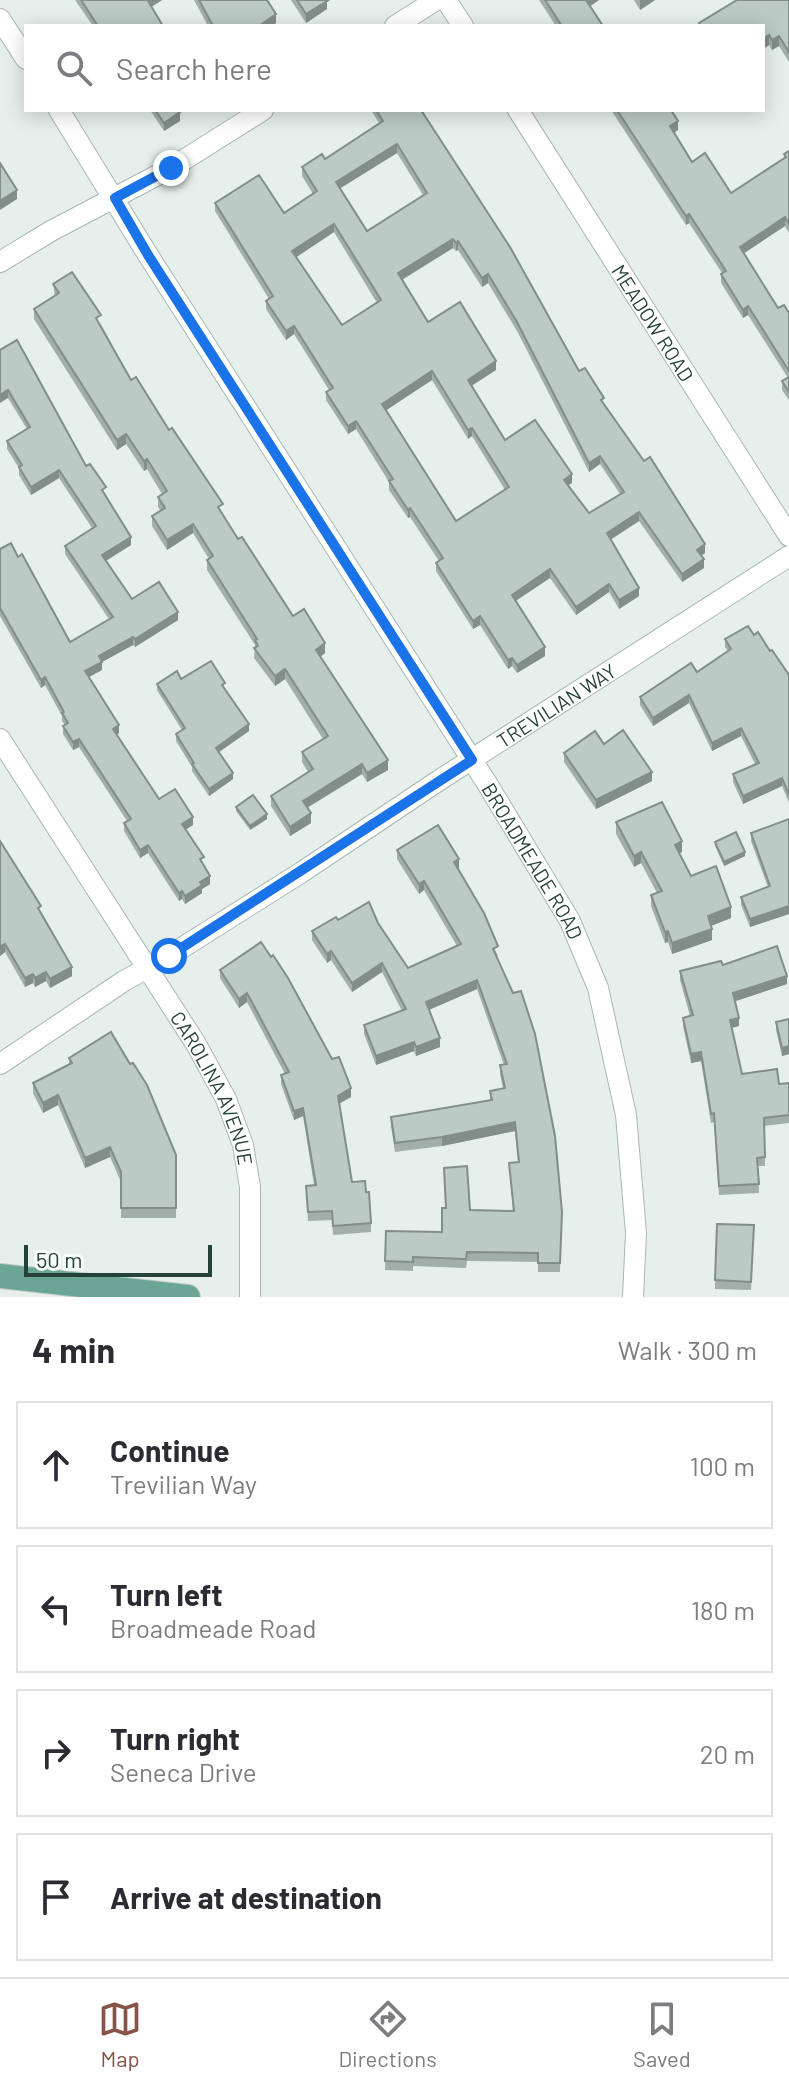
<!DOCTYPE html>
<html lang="en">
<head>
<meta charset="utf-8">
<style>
	body { margin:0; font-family:Barlow,sans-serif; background:#f7f7f7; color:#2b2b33 }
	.scale { position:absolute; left:24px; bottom:20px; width:188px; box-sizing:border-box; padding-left:8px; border:4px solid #24423a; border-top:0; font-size:22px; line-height:28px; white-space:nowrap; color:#24423a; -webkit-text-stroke:6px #f7fbf9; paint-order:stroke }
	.stop { position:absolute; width:24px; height:24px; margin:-18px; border:6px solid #1a73e8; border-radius:50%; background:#fff }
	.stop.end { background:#1a73e8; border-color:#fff; box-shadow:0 2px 8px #0008 }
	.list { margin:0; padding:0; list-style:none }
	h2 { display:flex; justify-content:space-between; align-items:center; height:104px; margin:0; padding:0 32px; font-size:34px }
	h2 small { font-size:26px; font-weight:400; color:#7c7c81 }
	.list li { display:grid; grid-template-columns:52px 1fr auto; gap:24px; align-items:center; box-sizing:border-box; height:128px; margin:0 16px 16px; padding:0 16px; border:2px solid #e1e1e2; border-radius:0px }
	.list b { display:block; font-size:30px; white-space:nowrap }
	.list p { margin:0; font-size:26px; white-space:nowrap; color:#7c7c81 }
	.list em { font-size:26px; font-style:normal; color:#7c7c81 }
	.icon { flex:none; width:44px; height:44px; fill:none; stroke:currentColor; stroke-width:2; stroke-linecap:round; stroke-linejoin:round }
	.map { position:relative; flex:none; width:789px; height:1297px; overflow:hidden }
	.search { position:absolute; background:#fff; box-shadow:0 4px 20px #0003; left:24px; right:24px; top:24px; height:88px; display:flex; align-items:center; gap:20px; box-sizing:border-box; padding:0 28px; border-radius:0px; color:#7c7c81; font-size:30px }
	.sheet { height:680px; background:#fff }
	nav { display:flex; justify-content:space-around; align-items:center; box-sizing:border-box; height:112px; border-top:2px solid #e1e1e2; background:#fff; font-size:22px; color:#7c7c81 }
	nav a { display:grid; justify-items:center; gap:4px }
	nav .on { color:#855347 }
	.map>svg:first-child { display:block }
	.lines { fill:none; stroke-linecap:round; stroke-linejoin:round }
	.minor-casing { stroke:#a8b8b2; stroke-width:22 }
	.primary-casing { stroke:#c2cac8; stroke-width:26 }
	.minor { stroke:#fff; stroke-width:20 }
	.primary { stroke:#6aa596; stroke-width:24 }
	.wall { fill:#a1aea9; fill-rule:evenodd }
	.shaded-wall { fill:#838d89 }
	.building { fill:#bbcac4; stroke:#838d89; stroke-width:2; fill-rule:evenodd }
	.route { stroke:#1a73e8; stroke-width:10 }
	.labels { text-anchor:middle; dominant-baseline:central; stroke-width:7; stroke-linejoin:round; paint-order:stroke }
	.street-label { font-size:20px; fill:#24423a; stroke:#f7fbf9 }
</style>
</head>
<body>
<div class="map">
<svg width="789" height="1297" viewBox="0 0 789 1297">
	<rect width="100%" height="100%" fill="#e6efeb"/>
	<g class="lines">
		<defs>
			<g id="minor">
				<polyline points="446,0 463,26"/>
				<polyline points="0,19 26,59"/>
				<polyline points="395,26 436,0"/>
				<path id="s1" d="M59,110L148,255L488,785L570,921L598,988L626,1115L636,1233L633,1297"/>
				<path id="s2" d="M518,110L789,536"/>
				<polyline points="0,262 51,231 171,168 263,110"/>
				<path id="s3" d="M0,739L196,1044L226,1099L243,1145L250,1187V1297"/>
				<path id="s4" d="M0,1064L124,981L169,956L302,872L441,779L789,556"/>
			</g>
			<polyline id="primary" points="0,1276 188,1297"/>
		</defs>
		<use href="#minor" class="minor-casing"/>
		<use href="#primary" class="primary-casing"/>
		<use href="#minor" class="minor"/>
		<use href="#primary" class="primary"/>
	</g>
	<g class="wall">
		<polygon points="75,0 162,0 151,7 163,26 93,26"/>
		<polygon points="194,0 267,0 276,23 271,26 208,26"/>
		<polygon points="291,0 330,0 327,2 327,9 306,23"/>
		<polygon points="539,0 599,0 590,6 603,26 556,26"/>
		<polygon points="634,0 655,0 640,10"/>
		<polygon points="789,0 789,62 779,46 772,50 769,45 763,49 763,26 699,26 699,23"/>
		<polygon points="150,110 178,110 180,121 164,131"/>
		<path d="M371,110H427L423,113L579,371L604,403L705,553L701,556L704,568L682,582L639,521L610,540L639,596L619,609L609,592L576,615L550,578L516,601L545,656L517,673L512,666L508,669L480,625L473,629L436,571V563L439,561L410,517L408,518L389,490V482L356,429L348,434L326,400V392L329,390L294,334L286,340L266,309V301L269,299L215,211V203L284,213L313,194L302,176V167L325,159L379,123ZM397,153L423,195L367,231L340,188ZM334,232L377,303L342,325L296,257ZM453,248L456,251L458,250L482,287L488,283L517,331L589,472L600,464L620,494L589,513L568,485L572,483L505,440L471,386L496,370L428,322L402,280ZM432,380L468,439L472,436L505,490L456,521L386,410Z"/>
		<polygon points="611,110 671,110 678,130 674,133 692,162 731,193 784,158 784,154 789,151 789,233 785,226 743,253 778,308 789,313 789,400 782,390 782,381 788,378 748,315 743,318 721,283 721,274 722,273 689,223 686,225"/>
		<polygon points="53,284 101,325 131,380 238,539 293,616 325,653 320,657 388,770 367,782 362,774 307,808 311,823 290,836 271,806 271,796 308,772 302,762 302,752 323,739 285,679 275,686 254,658 255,645 207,570 207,560 209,559 193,533 167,550 152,526 152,516 161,511 158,507 158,497 162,494 147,469 144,471 126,444 117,450 34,319 34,309 55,296"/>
		<polygon points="0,350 86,466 106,495 131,545 106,561 132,599 178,620 135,647 133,645 102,662 102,670 89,677 119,733 117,735 159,799 193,825 186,829 204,865 210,884 202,889 202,893 185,904 182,899 179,901 148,853 140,858 124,831 124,823 127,821 79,747 73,750 63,734 63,726 65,725 62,721 62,716 45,685 41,688 0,616 0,549 70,642 109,619 65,554 65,546 92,528 59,478 31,495 19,475 19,468 7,449 7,441 27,429 8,398"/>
		<polygon points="754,635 770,651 789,675 789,803 782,786 743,804 733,782 733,774 755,764 741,736 712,751 689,703 653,726 640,705 640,697 697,672 728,651 725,647 725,639"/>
		<polygon points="181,679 225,689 249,731 219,752 233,779 209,796 192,771 192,767 176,741 176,734 182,730 157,690 157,684"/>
		<polygon points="604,744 652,781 596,809 564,762 564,753"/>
		<polygon points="236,807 267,819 250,830 236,811"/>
		<polygon points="789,819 789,914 750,927 741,905 741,897 768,887 751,841 751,833"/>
		<polygon points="616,822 682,852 679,853 691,876 731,918 711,926 712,940 672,954 668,942 665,943 651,906 651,895 657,893 641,863 634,867 616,834"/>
		<polygon points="0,841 41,913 72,976 50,988 46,981 35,987 33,983 25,987 5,952 0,956"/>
		<polygon points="715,842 745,856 724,866 715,846"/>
		<polygon points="397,850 459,868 457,869 498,956 496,956 562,1212 560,1272 538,1272 538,1262 467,1261 466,1268 413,1266 413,1271 385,1270 386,1231 442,1232 470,1210 513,1211 509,1163 518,1162 515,1131 442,1146 395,1152 391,1126 391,1117 490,1100 490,1091 503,1088 500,1074 500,1065 504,1065 477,989 429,1010 440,1047 416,1056 414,1051 376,1065 364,1034 364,1025 402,1011 382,972 352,992 331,960 327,963 312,940 312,931 338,920 378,923 408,968 457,946 424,890 419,894 397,859"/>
		<polygon points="261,942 351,1097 339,1104 352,1182 366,1192 371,1223 371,1232 333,1235 332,1220 308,1221 306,1186 314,1185 303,1116 294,1120 281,1084 281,1075 285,1074 247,1002 239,1008 220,978 220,970"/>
		<polygon points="723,965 787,984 735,1001 739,1026 732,1028 742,1074 779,1084 789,1083 789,1123 764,1126 765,1166 758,1166 759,1193 719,1195 714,1122 711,1123 701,1061 691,1063 683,1026 683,1018 690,1016 680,980 680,971"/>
		<polygon points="789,1019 789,1054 782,1056 776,1030 776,1022"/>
		<polygon points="69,1058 176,1155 176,1218 121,1218 121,1182 110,1157 85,1168 58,1105 43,1113 33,1093 33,1083 69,1064"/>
		<polygon points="717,1224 754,1225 751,1290 715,1289"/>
	</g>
	<g class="shaded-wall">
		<polygon points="149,0 162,0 148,9"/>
		<polygon points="323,0 330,0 327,2 327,9 306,23 306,14"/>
		<polygon points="586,0 599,0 586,9"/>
		<polygon points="641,0 655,0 640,10 640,1"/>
		<polygon points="276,14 276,23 271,26 259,26"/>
		<polygon points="769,35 769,45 763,49 763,39"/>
		<polygon points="779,36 779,46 772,50 772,40"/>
		<polygon points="180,112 180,121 164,131 164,123"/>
		<polygon points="678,121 678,130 670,135 670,126"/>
		<polygon points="397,144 397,153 336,191 336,182"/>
		<polygon points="17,190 17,199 0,210 0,201"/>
		<polygon points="689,214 689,223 686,225 686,216"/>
		<polygon points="785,217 785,226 740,256 740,247"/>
		<polygon points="334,224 334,232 292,260 292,251"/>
		<polygon points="453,239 453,248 398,282 398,273"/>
		<polygon points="458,241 458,250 456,251 456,243"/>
		<polygon points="488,274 488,283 482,287 482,278"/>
		<polygon points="748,306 748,315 743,318 743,310"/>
		<polygon points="294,326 294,334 286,340 286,331"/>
		<polygon points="496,361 496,370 468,388 468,380"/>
		<polygon points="432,371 432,380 382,413 382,404"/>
		<polygon points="8,390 8,398 0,403 0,395"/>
		<polygon points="356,421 356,429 348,434 348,426"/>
		<polygon points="472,428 472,436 468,439 468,430"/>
		<polygon points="126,434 126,444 117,450 117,440"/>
		<polygon points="600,456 600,464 589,472 589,463"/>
		<polygon points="147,459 147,469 144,471 144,461"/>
		<polygon points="59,470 59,478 31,495 31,487"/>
		<polygon points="572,474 572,483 564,488 564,480"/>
		<polygon points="410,508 410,517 408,518 408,510"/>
		<polygon points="639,512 639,521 607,542 607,533"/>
		<polygon points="193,524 193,533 167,550 167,540"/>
		<polygon points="131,537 131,545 102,563 102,555"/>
		<polygon points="705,544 705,553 697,558 697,550"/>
		<polygon points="704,559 704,568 682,582 682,574"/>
		<polygon points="550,569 550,578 512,603 512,595"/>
		<polygon points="609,584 609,592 576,615 576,607"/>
		<polygon points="639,588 639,596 619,609 619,600"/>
		<polygon points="178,612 178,620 135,647 135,639"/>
		<polygon points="480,616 480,625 473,629 473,621"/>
		<polygon points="133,637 133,645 102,662 102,670 85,679 85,671 99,656"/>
		<polygon points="325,643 325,653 316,660 316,650"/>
		<polygon points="545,647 545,656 517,673 517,665"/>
		<polygon points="512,658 512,666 508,669 508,660"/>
		<polygon points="285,669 285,679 275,686 275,676"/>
		<polygon points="45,677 45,685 41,688 41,680"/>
		<polygon points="689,695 689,703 653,726 653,718"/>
		<polygon points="249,724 249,731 216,754 216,748"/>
		<polygon points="119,725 119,733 113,737 113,729"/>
		<polygon points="741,728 741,736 712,751 712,743"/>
		<polygon points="79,739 79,747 73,750 73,742"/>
		<polygon points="388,760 388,770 367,782 367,773"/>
		<polygon points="362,764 362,774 303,810 303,801"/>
		<polygon points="652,772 652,781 596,809 596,800"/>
		<polygon points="233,773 233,779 209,796 209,789"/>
		<polygon points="782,778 782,786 743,804 743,796"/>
		<polygon points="311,813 311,823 290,836 290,827"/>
		<polygon points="267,814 267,819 250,830 250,826"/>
		<polygon points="193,817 193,825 182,832 182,824"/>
		<polygon points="682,841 682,852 675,856 675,845"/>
		<polygon points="148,845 148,853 140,858 140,850"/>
		<polygon points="641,852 641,863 634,867 634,856"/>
		<polygon points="745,852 745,856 724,866 724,862"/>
		<polygon points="459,859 459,868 454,871 454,862"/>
		<polygon points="210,876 210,884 202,889 202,893 185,904 185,896 200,882"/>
		<polygon points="424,881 424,890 419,894 419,884"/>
		<polygon points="182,891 182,899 179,901 179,893"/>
		<polygon points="789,906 789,914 750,927 750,919"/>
		<polygon points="731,907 731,918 708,927 708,916"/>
		<polygon points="712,929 712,940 672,954 672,943"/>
		<polygon points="668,931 668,942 665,943 665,932"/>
		<polygon points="5,944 5,952 0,956 0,947"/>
		<polygon points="331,951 331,960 327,963 327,954"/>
		<polygon points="382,963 382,972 352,992 352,983"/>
		<polygon points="72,967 72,976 50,988 50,979"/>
		<polygon points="46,972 46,981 35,987 35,978"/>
		<polygon points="33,974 33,983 25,987 25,978"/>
		<polygon points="787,976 787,984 733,1002 733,993"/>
		<polygon points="477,980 477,989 426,1011 426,1002"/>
		<polygon points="247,993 247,1002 239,1008 239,999"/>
		<polygon points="739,1018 739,1026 730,1028 730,1020"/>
		<polygon points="440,1038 440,1047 416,1056 416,1047"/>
		<polygon points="414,1042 414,1051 376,1065 376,1056"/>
		<polygon points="789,1046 789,1054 782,1056 782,1048"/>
		<polygon points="701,1052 701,1061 691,1063 691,1054"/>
		<polygon points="351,1088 351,1097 338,1104 338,1096"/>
		<polygon points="58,1095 58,1105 43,1113 43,1103"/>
		<polygon points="303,1108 303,1116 294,1120 294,1111"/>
		<polygon points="515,1122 515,1131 442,1146 442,1137"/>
		<polygon points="110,1147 110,1157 85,1168 85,1158"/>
	</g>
	<g class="building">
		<polygon points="81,0 149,0 148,1 163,26 98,26"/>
		<polygon points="199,0 267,0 276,14 259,26 213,26"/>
		<polygon points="297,0 327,0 327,1 306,14"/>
		<polygon points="545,0 586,0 603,26 562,26"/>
		<polygon points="737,0 789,0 789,52 779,36 772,40 769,35 763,39 763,26 701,26 699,23"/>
		<polygon points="155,110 178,110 180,112 164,123"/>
		<path d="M376,110H421L510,247L579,371L585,368L604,398L601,400L644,461L650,457L705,544L697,550L704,559L682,574L639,512L607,533L639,588L619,600L609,584L576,607L550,569L512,595L545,647L517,665L512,658L508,660L480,616L473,621L436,563L443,558L410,508L408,510L389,481L393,479L356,421L348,426L326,392L333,388L294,326L286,331L266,301L273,296L215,203L259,175L284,213L317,191L302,167L322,154L325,159L383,121ZM397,144L427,193L367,231L336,182ZM334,224L381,300L342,325L292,251ZM453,239L456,243L458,241L482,278L488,274L517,322L589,463L600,456L624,492L589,513L564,480L572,474L535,420L505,440L468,380L496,361L460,302L428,322L398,273ZM432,371L468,430L472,428L509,487L456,521L382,404Z"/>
		<polygon points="617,110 671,110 678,121 670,126 692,162 705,153 731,193 786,157 784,154 789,151 789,224 785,217 740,247 778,308 784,305 789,313 789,371 748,306 743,310 721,274 726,271 689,214 686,216"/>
		<polygon points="0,163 17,190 0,201"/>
		<polygon points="72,272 101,315 96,318 131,380 136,377 169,430 172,428 223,504 218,507 238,539 242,537 293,616 304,609 325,643 316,650 388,760 367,773 362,764 303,801 311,813 290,827 271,796 313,769 302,752 328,736 285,669 275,676 254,648 258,646 255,640 257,639 207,560 213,556 193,524 167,540 152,516 165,508 158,497 167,491 147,459 144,461 126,434 117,440 34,309 59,293 53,284"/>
		<polygon points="17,340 86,466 90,464 106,487 102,490 131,537 102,555 132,599 159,582 178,612 135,639 133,637 99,656 102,662 85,671 119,725 113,729 159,799 175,789 193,817 182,824 204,857 200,859 210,876 200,882 202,885 185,896 182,891 179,893 148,845 140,850 124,823 131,819 79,739 73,742 63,726 68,723 62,713 64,712 45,677 41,680 0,608 0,549 11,543 18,557 22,554 70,642 113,617 65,546 96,526 59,470 31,487 19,467 22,465 7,441 30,427 8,390 0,395 0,350"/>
		<polygon points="789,377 789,392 782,381"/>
		<polygon points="748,626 754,635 758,632 770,651 772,650 789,675 789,795 782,778 743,796 733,774 759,763 741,728 712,743 689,695 653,718 640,697 691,663 697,672 731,649 725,639"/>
		<polygon points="211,661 225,683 222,685 249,724 216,748 233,773 209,789 192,764 194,763 176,734 185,728 157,684 177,671 181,679"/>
		<polygon points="623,730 652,772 596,800 564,753 595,731 604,744"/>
		<polygon points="253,795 267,814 250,826 236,807"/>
		<polygon points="662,802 682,841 675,845 691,876 716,866 731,907 708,916 712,929 672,943 668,931 665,932 651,895 662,891 641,852 634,856 616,822"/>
		<polygon points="789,819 789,906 750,919 741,897 770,886 751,833"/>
		<polygon points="438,825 459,859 454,862 484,913 498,946 493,949 513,993 521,991 535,1034 555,1136 562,1212 560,1263 538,1263 538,1253 467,1252 466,1259 413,1257 413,1262 385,1261 386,1231 442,1232 442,1208 446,1208 444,1168 467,1166 470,1210 514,1211 509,1163 519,1162 515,1122 442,1137 395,1143 391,1117 492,1100 490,1091 505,1088 500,1065 507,1064 477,980 426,1002 440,1038 416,1047 414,1042 376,1056 364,1025 406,1009 382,963 352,983 331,951 327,954 312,931 336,917 338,920 369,902 378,923 408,968 461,944 424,881 419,884 397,850"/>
		<polygon points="736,832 745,852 724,862 715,842"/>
		<polygon points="0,841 41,906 38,908 72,967 50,979 46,972 35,978 33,974 25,978 5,944 0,947"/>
		<polygon points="261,942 271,957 273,955 288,978 332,1059 339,1057 351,1088 338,1096 352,1182 365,1181 366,1192 369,1192 371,1223 333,1226 332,1211 308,1212 306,1186 316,1185 303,1108 294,1111 281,1075 289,1072 247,993 239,999 220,970"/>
		<polygon points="777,946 787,976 733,993 739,1018 730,1020 742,1074 777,1069 779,1084 789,1083 789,1115 764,1118 765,1157 757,1158 759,1184 719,1186 714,1113 711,1114 701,1052 691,1054 683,1018 693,1015 680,971 721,961 723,965"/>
		<polygon points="789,1019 789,1046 782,1048 776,1022"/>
		<polygon points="111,1032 130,1064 133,1063 147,1085 176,1155 176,1208 121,1208 121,1172 110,1147 85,1158 58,1095 43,1103 33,1083 72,1063 69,1058"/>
		<polygon points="717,1224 754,1225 751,1282 715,1280"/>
	</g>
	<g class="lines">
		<polyline class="route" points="169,956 472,760 148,255 115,198 171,168"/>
	</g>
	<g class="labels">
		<g class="street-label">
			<text stroke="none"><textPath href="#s2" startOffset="252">MEADOW ROAD</textPath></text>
			<text stroke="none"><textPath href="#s4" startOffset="662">TREVILIAN WAY</textPath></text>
			<text stroke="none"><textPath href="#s1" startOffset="888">BROADMEADE ROAD</textPath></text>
			<text stroke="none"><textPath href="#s3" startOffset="410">CAROLINA AVENUE</textPath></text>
		</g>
	</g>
</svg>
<div class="scale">50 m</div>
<div class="stop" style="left:169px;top:956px"></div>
<div class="stop end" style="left:171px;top:168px"></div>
<div class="search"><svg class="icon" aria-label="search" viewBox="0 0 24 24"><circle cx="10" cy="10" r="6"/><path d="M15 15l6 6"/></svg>Search here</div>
</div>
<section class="sheet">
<h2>4 min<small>Walk · 300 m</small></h2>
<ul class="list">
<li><svg class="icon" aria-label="ahead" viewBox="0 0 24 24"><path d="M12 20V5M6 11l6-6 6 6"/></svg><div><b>Continue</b><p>Trevilian Way</p></div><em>100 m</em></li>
<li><svg class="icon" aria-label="left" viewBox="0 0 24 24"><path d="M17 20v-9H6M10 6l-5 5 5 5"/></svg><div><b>Turn left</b><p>Broadmeade Road</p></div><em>180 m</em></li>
<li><svg class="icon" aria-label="right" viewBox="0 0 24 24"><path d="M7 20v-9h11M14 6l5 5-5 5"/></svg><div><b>Turn right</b><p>Seneca Drive</p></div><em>20 m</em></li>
<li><svg class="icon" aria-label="arrive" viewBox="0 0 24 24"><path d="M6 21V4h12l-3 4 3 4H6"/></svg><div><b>Arrive at destination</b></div></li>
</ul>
</section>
<nav>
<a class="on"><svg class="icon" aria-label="map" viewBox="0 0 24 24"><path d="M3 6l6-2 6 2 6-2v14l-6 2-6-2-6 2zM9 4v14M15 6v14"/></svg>Map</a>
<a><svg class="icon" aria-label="directions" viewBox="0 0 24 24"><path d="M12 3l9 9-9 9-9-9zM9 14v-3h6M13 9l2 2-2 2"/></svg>Directions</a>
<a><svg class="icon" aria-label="saved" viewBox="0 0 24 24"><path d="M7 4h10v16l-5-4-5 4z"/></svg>Saved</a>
</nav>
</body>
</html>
